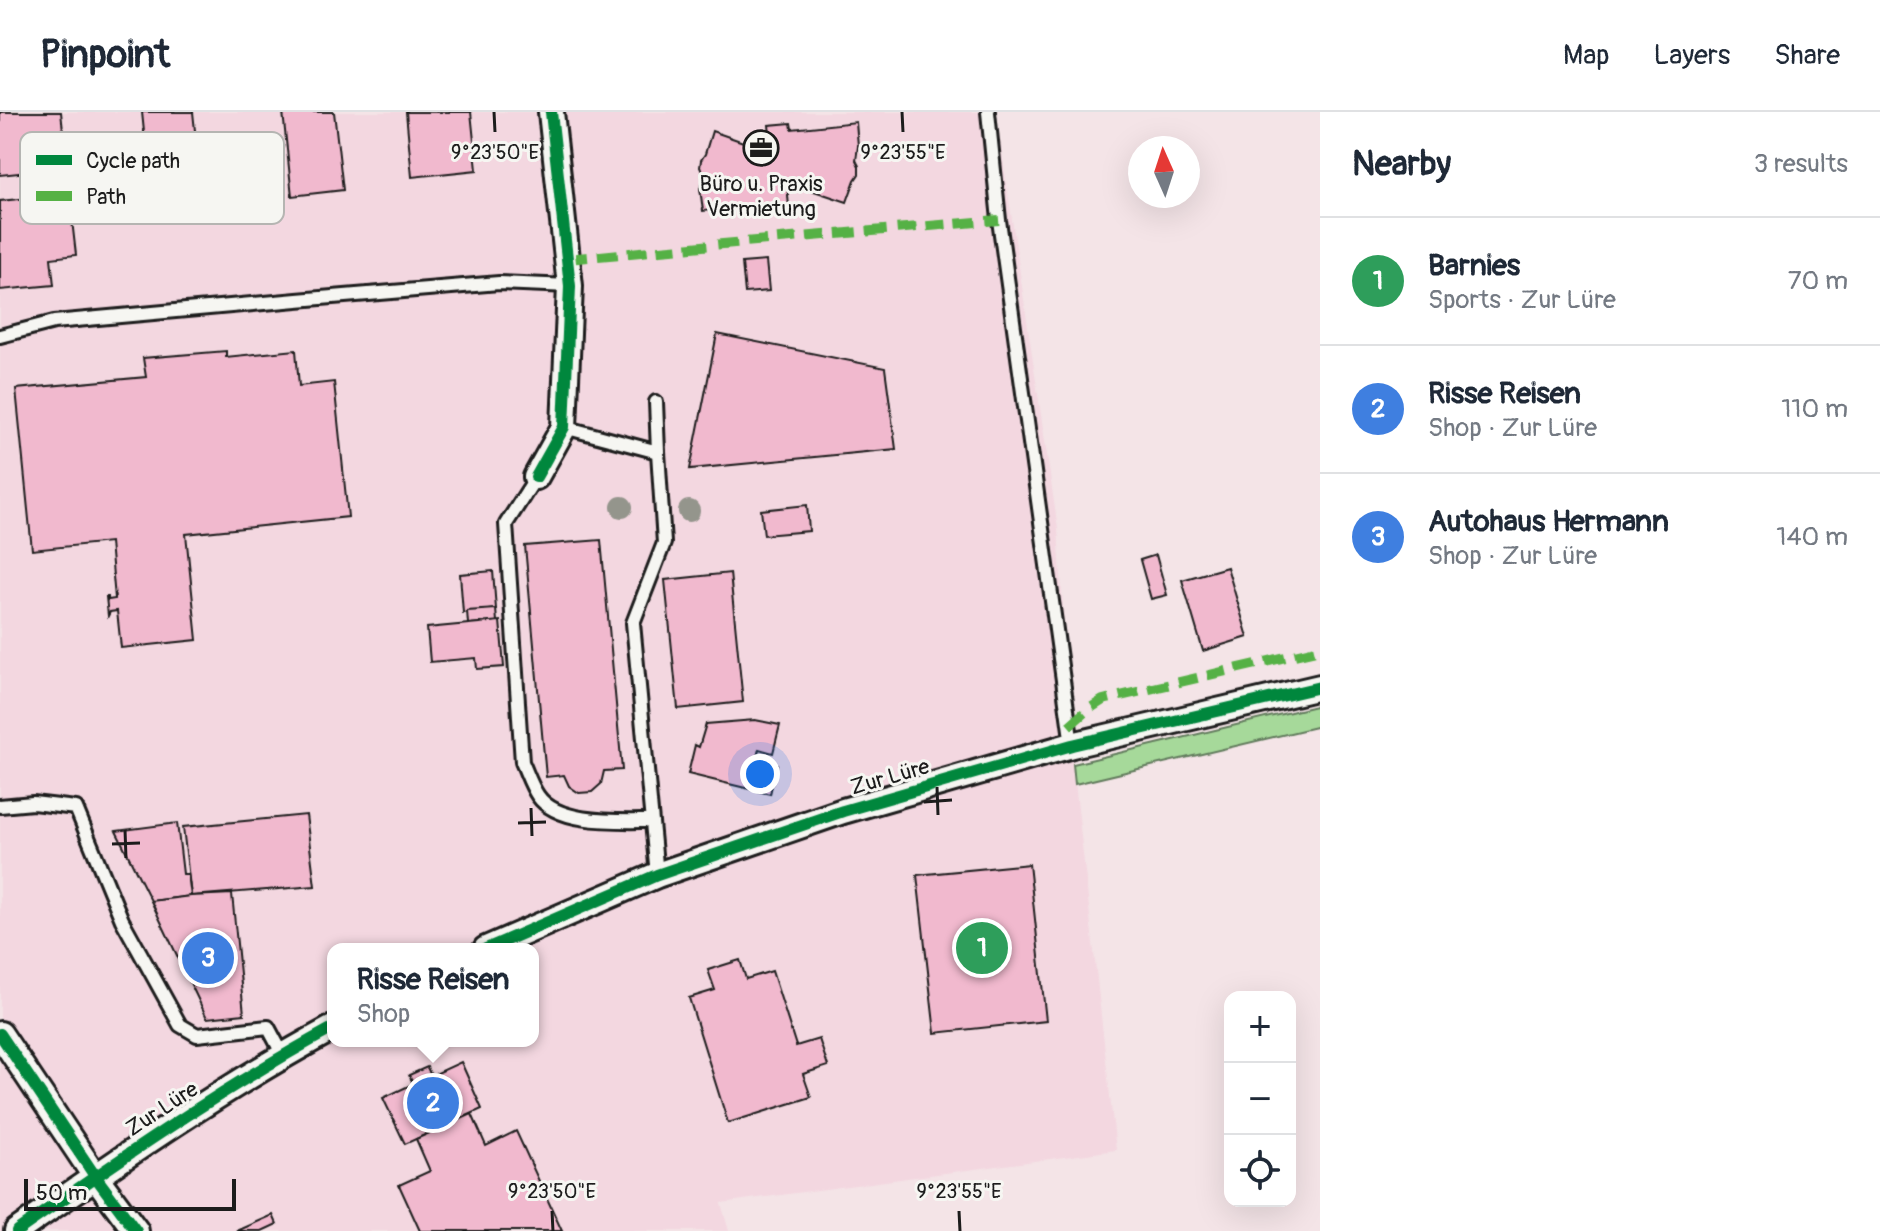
<!DOCTYPE html>
<html lang="en">
<head>
<meta charset="utf-8">
<style>
	body { margin:0; font-family:Pangolin,sans-serif; background:#f6f6f7; color:#1f2937 }
	.controls { position:absolute; right:24px; bottom:24px; display:grid; overflow:hidden; border-radius:16px; box-shadow:0 8px 32px #0002 }
	.controls button { width:72px; height:72px; display:grid; place-items:center; padding:0; border:0; border-bottom:2px solid #e0e1e3; background:#fff; color:#1f2937; font:40px sans-serif }
	.compass { position:absolute; left:1128px; top:24px; width:72px; height:72px; border-radius:50%; background:#fff; box-shadow:0 8px 32px #0002; rotate:357deg }
	.scale { position:absolute; left:24px; bottom:20px; width:212px; box-sizing:border-box; padding-left:8px; border:4px solid #1c1c1c; border-top:0; font-size:22px; line-height:28px; white-space:nowrap; color:#1c1c1c; -webkit-text-stroke:6px #f6f6f2; paint-order:stroke }
	.you { position:absolute; left:760px; top:662px; width:28px; height:28px; margin:-20px; border:6px solid #fff; border-radius:50%; background:#1a73e8; box-shadow:0 0 0 12px #1a73e833 }
	.badge { display:grid; place-items:center; width:52px; height:52px; border-radius:50%; background:#d93025; color:#fff; font-size:26px; font-weight:700 }
	.pin { position:absolute; translate:-50% -50%; border:4px solid #fff; box-shadow:0 2px 8px #0006 }
	.popup { position:absolute; left:327px; top:831px; width:212px; height:104px; box-sizing:border-box; display:grid; place-content:center; border-radius:16px; background:#fff; filter:drop-shadow(0 2px 6px #0005); font-size:26px; white-space:nowrap; color:#747a83 }
	.popup b { font-size:30px; color:#1f2937 }
	.popup::after { content:''; position:absolute; left:50%; top:100%; margin-left:-16px; border:16px solid transparent; border-top-color:#fff }
	.list { margin:0; padding:0; list-style:none }
	h2 { display:flex; justify-content:space-between; align-items:center; height:104px; margin:0; padding:0 32px; font-size:34px }
	h2 small { font-size:26px; font-weight:400; color:#747a83 }
	.list li { display:grid; grid-template-columns:52px 1fr auto; gap:24px; align-items:center; box-sizing:border-box; height:128px; padding:0 32px; border-top:2px solid #e0e1e3 }
	.list b { display:block; font-size:30px; white-space:nowrap }
	.list p { margin:0; font-size:26px; white-space:nowrap; color:#747a83 }
	.list em { font-size:26px; font-style:normal; color:#747a83 }
	.icon { flex:none; width:44px; height:44px; fill:none; stroke:currentColor; stroke-width:2; stroke-linecap:round; stroke-linejoin:round }
	.map { position:relative; flex:none; width:1320px; height:1119px; overflow:hidden }
	header { display:flex; align-items:center; gap:48px; box-sizing:border-box; height:112px; padding:0 40px; background:#fff; border-bottom:2px solid #e0e1e3 }
	header strong { font-size:38px }
	nav { display:flex; gap:44px; margin-inline-start:auto; font-size:28px }
	main { display:flex }
	aside { flex:1; background:#fff }
	.map>svg:first-child { display:block }
	.built { fill:#f3d7e0; fill-rule:evenodd }
	.grass { fill:#a6d99a; stroke:#617a5b; stroke-width:2 }
	.building { fill:#f1b9ce; stroke:#1c1c1c; stroke-width:2 }
	.lines { fill:none; stroke-linecap:round; stroke-linejoin:round }
	.service-casing { stroke:#1c1c1c; stroke-width:18 }
	.minor-casing { stroke:#1c1c1c; stroke-width:30 }
	.service { stroke:#f6f6f2; stroke-width:12 }
	.minor { stroke:#f6f6f2; stroke-width:24 }
	.quiet { stroke:#55b145; stroke-width:10; stroke-dasharray:20 10; stroke-linecap:butt }
	.cycleway-casing { stroke:#f6f6f2; stroke-width:17 }
	.cycleway { stroke:#00873e; stroke-width:12 }
	.tree { fill:#94958c }
	.ticks { fill:none; stroke:#1c1c1c; stroke-width:3 }
	.labels { text-anchor:middle; dominant-baseline:central; stroke-width:6; stroke-linejoin:round; paint-order:stroke }
	.poi-label { font-size:22px; fill:#1c1c1c; stroke:#f6f6f2 }
	.street-label { font-size:22px; fill:#1c1c1c; stroke:#f6f6f2 }
	.key { fill:#f6f6f2; stroke:#b5b5b2; stroke-width:2 }
	.key-label { font-size:22px; fill:#1c1c1c }
	.ticks-label { font-size:20px; text-anchor:middle; fill:#1c1c1c; stroke:#f6f6f2; stroke-width:6; stroke-linejoin:round; paint-order:stroke }
</style>
</head>
<body>
<header>
<strong>Pinpoint</strong>
<nav><a>Map</a><a>Layers</a><a>Share</a></nav>
</header>
<main>
<div class="map">
<svg width="1320" height="1119" viewBox="0 0 1320 1119">
	<rect width="100%" height="100%" fill="#f4e4e7"/>
	<filter id="ink" filterUnits="userSpaceOnUse"><feTurbulence type="fractalNoise" baseFrequency=".0125" numOctaves="2"/><feDisplacementMap in="SourceGraphic" scale="16" xChannelSelector="R" yChannelSelector="G"/><feConvolveMatrix kernelMatrix="1 2 1 2 8 2 1 2 1" color-interpolation-filters="sRGB"/></filter>
	<g filter="url(#ink)">
		<path class="built" d="M0,0H996L1058,417L1073,652L1116,1038L721,1091L729,1119H0ZM333,837H533V929H333Z"/>
		<polygon class="grass" points="1320,593 1320,614 1075,672 1073,652"/>
		<g class="building">
			<polygon points="0,0 61,0 67,56 0,63"/>
			<polygon points="142,0 193,0 203,94 152,99"/>
			<polygon points="283,0 334,0 343,78 292,84"/>
			<polygon points="406,0 471,0 477,58 412,65"/>
			<polygon points="856,10 858,34 856,48 859,54 859,62 855,68 847,90 787,70 789,96 767,99 767,93 703,99 700,76 704,69 703,62 700,55 701,48 705,42 712,19 772,40 769,13 791,11 792,17"/>
			<polygon points="69,82 76,143 51,146 54,173 0,178 0,89"/>
			<polygon points="766,149 769,179 745,181 742,151"/>
			<polygon points="717,222 885,256 896,337 690,357"/>
			<polygon points="296,238 299,274 334,270 348,405 186,422 197,528 121,536 117,499 110,500 108,504 106,485 108,485 108,488 115,487 110,430 32,438 16,277 146,265 143,246 226,239 226,245"/>
			<polygon points="807,393 809,419 764,423 761,398"/>
			<polygon points="601,428 622,658 604,659 601,672 592,680 579,681 569,674 564,663 546,665 525,434"/>
			<polygon points="1156,443 1167,483 1151,487 1140,448"/>
			<polygon points="1227,455 1248,525 1203,539 1182,468"/>
			<polygon points="493,459 496,497 463,501 460,462"/>
			<polygon points="730,461 743,590 678,597 665,468"/>
			<polygon points="496,497 497,510 468,512 467,499"/>
			<polygon points="500,509 504,555 477,557 476,546 430,550 427,516"/>
			<polygon points="755,608 780,613 773,641 759,637 756,648 777,653 770,682 688,662 695,633 699,635 706,612"/>
			<polygon points="306,703 315,774 191,784 183,715"/>
			<polygon points="177,711 183,762 188,762 191,784 151,789 116,719"/>
			<polygon points="1029,752 1046,909 935,921 917,763"/>
			<polygon points="232,782 244,902 207,906 151,789 191,784"/>
			<polygon points="740,848 746,867 772,859 796,934 819,927 828,954 803,962 811,985 728,1011 689,886 715,878 708,858"/>
			<polygon points="461,950 482,997 405,1032 383,986 413,972 409,963 427,955 431,964"/>
			<polygon points="472,1002 486,1034 516,1019 562,1119 420,1119 399,1073 430,1059 416,1027"/>
			<polygon points="273,1103 277,1112 262,1119 237,1119"/>
		</g>
		<g class="lines">
			<defs>
				<g id="service">
					<polyline points="988,0 999,108 1072,633"/>
					<polyline points="0,224 54,210 297,188 499,171 570,174"/>
					<polyline points="564,315 658,340 656,290"/>
					<path d="M536,365L506,412L522,650C527,661 531,674 538,684C558,713 619,709 651,709"/>
					<polyline points="0,694 33,691 76,696 122,808 180,913 197,923 268,915 283,943"/>
					<polyline points="657,763 633,511 664,431 658,340"/>
				</g>
				<g id="minor">
					<polyline points="536,365 564,315 570,174 551,0"/>
					<polyline points="486,837 657,763 843,699 1072,633 1320,575"/>
					<polyline points="0,922 95,1064 136,1119"/>
					<path d="M17,1119C119,1048 224,975 333,916"/>
				</g>
			</defs>
			<use href="#service" class="service-casing"/>
			<use href="#minor" class="minor-casing"/>
			<use href="#service" class="service"/>
			<use href="#minor" class="minor"/>
			<g class="quiet">
				<polyline points="568,147 744,130 999,108"/>
				<polyline points="1069,614 1086,599 1103,588 1320,537"/>
			</g>
			<defs>
				<g id="cycleway">
					<polyline points="536,365 564,315 570,174 551,0"/>
					<polyline points="486,837 657,763 843,699 1072,633 1320,575"/>
					<polyline points="0,922 95,1064 136,1119"/>
					<path d="M17,1119C119,1048 224,975 333,916"/>
				</g>
			</defs>
			<use href="#cycleway" class="cycleway-casing"/>
			<use href="#cycleway" class="cycleway"/>
		</g>
		<g class="tree">
			<circle cx="622" cy="395" r="11"/>
			<circle cx="689" cy="399" r="11"/>
		</g>
	</g>
	<path class="ticks" d="M494,0L495,20M902,0L903,20M937,675L938,703M924,690L952,688M531,696L532,724M518,711L546,710M125,718L126,746M112,732L140,731M552,1099L553,1119M959,1099L960,1119"/>
	<defs>
		<symbol id="office-ring" viewBox="-11 -11 22 22"><circle r="9.5" fill="#f6f6f2" stroke="#1c1c1c" stroke-width="1.5"/><path d="M-6-3h4V-5.5h4V-3h4V5H-6ZM-1-4.5V-3h2v-1.5ZM-6 0V1H6V0Z" fill="#1c1c1c"/></symbol>
	</defs>
	<g fill-rule="evenodd">
		<use href="#office-ring" x="741" y="16" width="40" height="40"/>
	</g>
	<g class="labels">
		<g class="poi-label">
			<text x="761" y="72">Büro u. Praxis<tspan x="761" dy="25">Vermietung</tspan></text>
		</g>
		<g class="street-label">
			<text transform="translate(890 665) rotate(-16)">Zur Lüre</text>
			<text transform="translate(162 997) rotate(-33)">Zur Lüre</text>
		</g>
	</g>
	<rect x="20" y="20" width="264" height="92" rx="12" class="key"/>
	<rect x="36" y="43" width="36" height="10" fill="#00873e"/>
	<rect x="36" y="79" width="36" height="10" fill="#55b145"/>
	<g class="key-label">
		<text x="86" y="56">Cycle path</text>
		<text x="86" y="92">Path</text>
	</g>
	<g class="ticks-label">
		<text x="495" y="47">9°23'50"E</text>
		<text x="903" y="47">9°23'55"E</text>
		<text x="552" y="1086">9°23'50"E</text>
		<text x="959" y="1086">9°23'55"E</text>
	</g>
</svg>
<div class="controls">
<button>+</button>
<button>−</button>
<button><svg class="icon" aria-label="locate" viewBox="0 0 24 24"><circle cx="12" cy="12" r="6"/><path d="M12 2v4M12 18v4M2 12h4M18 12h4"/></svg></button>
</div>
<svg class="compass" viewBox="-18 -18 36 36"><path d="M0-13l5 13h-10z" fill="#e53935"/><path d="M0 13l5-13h-10z" fill="#747a83"/></svg>
<div class="scale">50 m</div>
<div class="you"></div>
<div class="pin badge" style="left:982px;top:836px;background:#2e9e5b">1</div>
<div class="pin badge" style="left:433px;top:991px;background:#3f7fe0">2</div>
<div class="popup"><b>Risse Reisen</b>Shop</div>
<div class="pin badge" style="left:208px;top:846px;background:#3f7fe0">3</div>
</div>
<aside>
<h2>Nearby<small>3 results</small></h2>
<ul class="list">
<li><span class="badge" style="background:#2e9e5b">1</span><div><b>Barnies</b><p>Sports · Zur Lüre</p></div><em>70 m</em></li>
<li><span class="badge" style="background:#3f7fe0">2</span><div><b>Risse Reisen</b><p>Shop · Zur Lüre</p></div><em>110 m</em></li>
<li><span class="badge" style="background:#3f7fe0">3</span><div><b>Autohaus Hermann</b><p>Shop · Zur Lüre</p></div><em>140 m</em></li>
</ul>
</aside>
</main>
</body>
</html>
